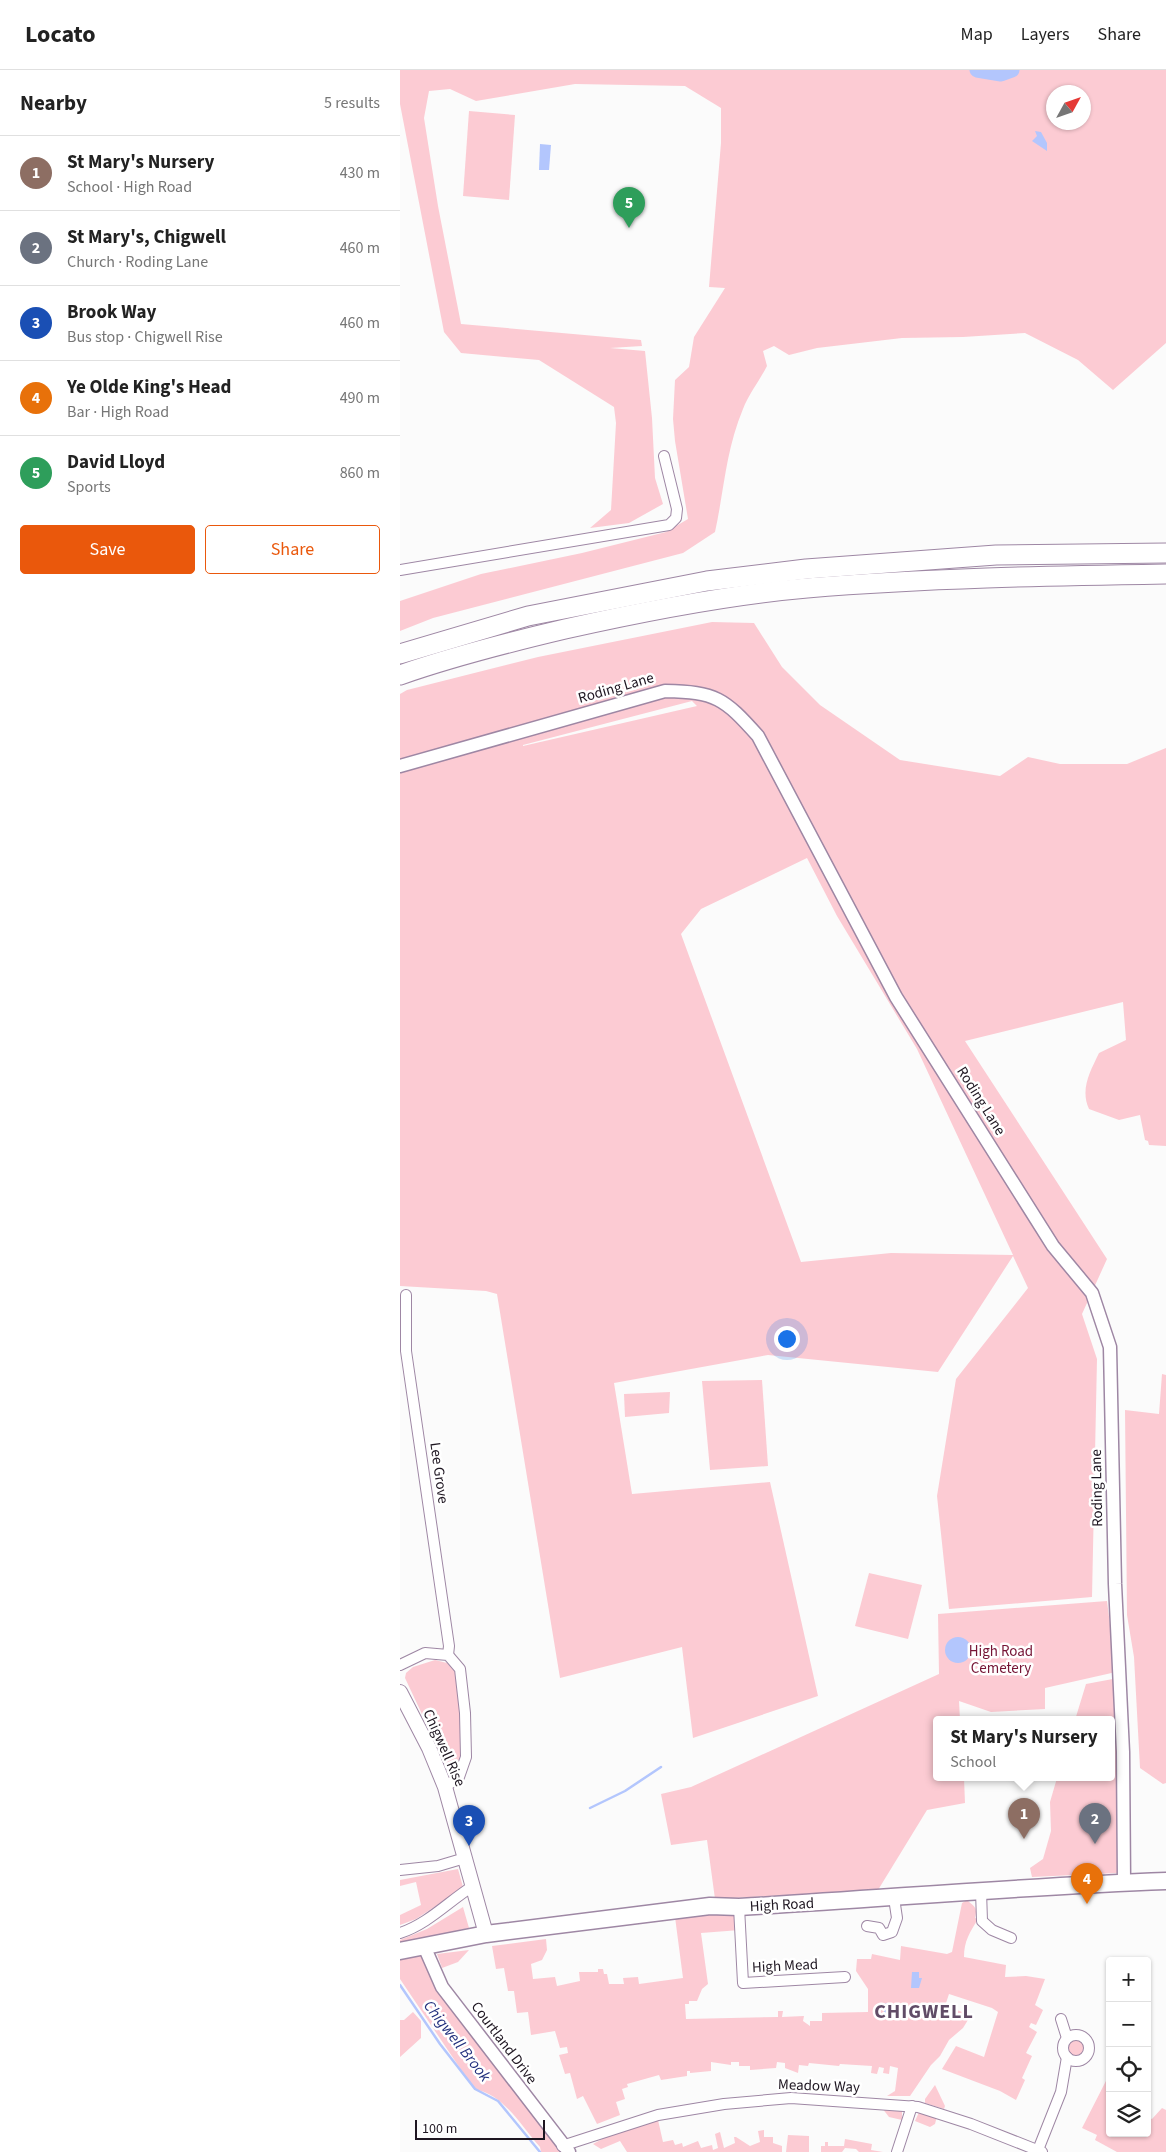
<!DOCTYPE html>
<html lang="en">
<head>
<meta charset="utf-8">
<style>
	body { margin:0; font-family:"Source Sans 3",sans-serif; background:#f6f6f6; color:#222 }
	.controls { position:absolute; right:15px; bottom:15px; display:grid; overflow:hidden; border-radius:5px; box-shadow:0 1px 4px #0004 }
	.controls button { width:45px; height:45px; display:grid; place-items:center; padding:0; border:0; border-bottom:1px solid #e0e0e0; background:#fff; color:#222; font:25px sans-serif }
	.compass { position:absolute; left:646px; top:15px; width:45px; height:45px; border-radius:50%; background:#fff; box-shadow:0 1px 4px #0004; rotate:50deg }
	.scale { position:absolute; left:15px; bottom:12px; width:130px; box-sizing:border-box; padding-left:5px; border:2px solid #1e1621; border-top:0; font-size:14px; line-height:18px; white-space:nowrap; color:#1e1621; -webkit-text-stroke:4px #fff; paint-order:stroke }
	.you { position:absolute; left:386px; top:1268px; width:18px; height:18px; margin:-12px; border:4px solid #fff; border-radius:50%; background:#1a73e8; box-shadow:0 0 0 8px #1a73e833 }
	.badge { display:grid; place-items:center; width:32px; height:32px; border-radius:50%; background:#ea580c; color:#fff; font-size:16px; font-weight:700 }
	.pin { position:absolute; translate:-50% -41px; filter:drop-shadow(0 1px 2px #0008) }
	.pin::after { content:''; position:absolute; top:26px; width:18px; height:15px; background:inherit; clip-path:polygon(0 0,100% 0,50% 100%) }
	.popup { position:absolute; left:533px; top:1646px; width:182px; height:65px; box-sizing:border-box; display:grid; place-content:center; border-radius:5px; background:#fff; filter:drop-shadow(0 1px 4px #0005); font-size:16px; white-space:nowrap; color:#767676 }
	.popup b { font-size:19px; color:#222 }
	.popup::after { content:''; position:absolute; left:50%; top:100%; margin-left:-10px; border:10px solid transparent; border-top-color:#fff }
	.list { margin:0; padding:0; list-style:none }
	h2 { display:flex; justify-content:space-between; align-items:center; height:65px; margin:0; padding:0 20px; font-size:21px }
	h2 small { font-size:16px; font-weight:400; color:#767676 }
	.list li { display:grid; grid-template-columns:32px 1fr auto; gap:15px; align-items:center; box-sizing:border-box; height:75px; padding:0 20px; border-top:1px solid #e0e0e0 }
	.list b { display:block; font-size:19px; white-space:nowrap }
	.list p { margin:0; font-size:16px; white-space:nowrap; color:#767676 }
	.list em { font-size:16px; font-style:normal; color:#767676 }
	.actions { display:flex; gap:10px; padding:15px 20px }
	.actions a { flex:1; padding:11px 0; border:1px solid #ea580c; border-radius:5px; text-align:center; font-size:18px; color:#ea580c }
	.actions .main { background:#ea580c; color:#fff }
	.icon { flex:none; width:28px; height:28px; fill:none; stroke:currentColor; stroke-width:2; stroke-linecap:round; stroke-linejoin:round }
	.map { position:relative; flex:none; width:766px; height:2082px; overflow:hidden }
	header { display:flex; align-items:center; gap:30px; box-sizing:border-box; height:70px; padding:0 25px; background:#fff; border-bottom:1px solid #e0e0e0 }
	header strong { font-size:24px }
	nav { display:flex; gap:28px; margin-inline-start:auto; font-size:18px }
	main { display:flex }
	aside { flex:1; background:#fff }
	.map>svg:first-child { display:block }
	.green { fill:#fccbd3; fill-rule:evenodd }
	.water { fill:#b3c6fd }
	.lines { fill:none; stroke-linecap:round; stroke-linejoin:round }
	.stream { stroke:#b3c6fd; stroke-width:2.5 }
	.river { stroke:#b3c6fd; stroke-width:15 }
	.minor-casing { stroke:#9e87a4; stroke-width:12 }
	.tertiary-casing { stroke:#9e87a4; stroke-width:15 }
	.secondary-casing { stroke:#9e87a4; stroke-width:16 }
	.primary-casing { stroke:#9e87a4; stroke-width:19 }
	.motorway-casing { stroke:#9e87a4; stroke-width:21 }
	.minor { stroke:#fff; stroke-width:10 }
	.tertiary { stroke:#fff; stroke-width:12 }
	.secondary { stroke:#fff; stroke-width:14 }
	.primary { stroke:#fff; stroke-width:16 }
	.motorway { stroke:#fff; stroke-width:19 }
	.labels { text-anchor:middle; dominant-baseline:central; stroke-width:5; stroke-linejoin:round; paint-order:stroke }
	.street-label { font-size:15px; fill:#1e1621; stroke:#fff }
	.park-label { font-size:15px; fill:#751435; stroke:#fff }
	.water-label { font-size:16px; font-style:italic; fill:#22307d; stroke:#fff }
	.district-label { font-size:20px; font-weight:bold; letter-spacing:1px; fill:#614c67; stroke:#fff }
</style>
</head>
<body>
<header>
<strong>Locato</strong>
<nav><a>Map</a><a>Layers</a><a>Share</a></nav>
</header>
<main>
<aside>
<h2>Nearby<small>5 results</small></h2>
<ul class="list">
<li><span class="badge" style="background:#8d6e63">1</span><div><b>St Mary's Nursery</b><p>School · High Road</p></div><em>430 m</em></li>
<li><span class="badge" style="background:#6b7280">2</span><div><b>St Mary's, Chigwell</b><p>Church · Roding Lane</p></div><em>460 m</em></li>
<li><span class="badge" style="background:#1a4fb4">3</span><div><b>Brook Way</b><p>Bus stop · Chigwell Rise</p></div><em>460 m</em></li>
<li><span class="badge" style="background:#e8710a">4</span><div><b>Ye Olde King's Head</b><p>Bar · High Road</p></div><em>490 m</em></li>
<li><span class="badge" style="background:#2e9e5b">5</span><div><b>David Lloyd</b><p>Sports</p></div><em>860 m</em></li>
</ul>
<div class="actions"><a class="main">Save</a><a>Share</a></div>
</aside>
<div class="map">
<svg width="766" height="2082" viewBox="0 0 766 2082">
	<rect width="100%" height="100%" fill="#fbfbfb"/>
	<g class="green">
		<path d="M0,0H766V273L713,320L678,290L625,263L563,267L502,268L417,278L389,285L374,276L363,281L367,296C360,310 349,324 343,339C326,379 324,421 315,462L283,483L33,548L0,561V531L81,504L182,483L266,462L288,449L275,371L273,349L275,310L289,297L294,267L325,218L309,217L321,73V38L285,16L175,14L76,31L50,19L29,21L24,48L38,136L61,254L241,270L242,276L210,278L245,281L252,348L255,408L263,434L229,453L190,458L211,440L216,353L214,337L139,290L61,283L44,262L0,34ZM654,22H684V52H654Z"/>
		<polygon points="69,41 115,45 109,130 63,126"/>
		<path d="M312,552L354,553L382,597L420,635L500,690L600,706L628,687L660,694H727L766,678V1076L749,1075L748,1071L745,1070L740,1045L719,1050L689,1039C680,1019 690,1002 699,983L726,970L723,932L565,971L707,1189L682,1244L697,1289L692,1527L549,1539L537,1426L556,1309L628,1218L613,1186L538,1302L368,1285L214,1313L232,1424L370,1412L418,1626L293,1668L282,1577L160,1608L97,1224L86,1221L0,1216V624L7,620L138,587ZM292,631L297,636L123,676V675ZM407,788L437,846L517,979L613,1185L491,1183L401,1192L281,864L301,839Z"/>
		<polygon points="762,1304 766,1305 766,1713 763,1714 740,1698 734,1587 727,1545 725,1340 759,1344"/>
		<polygon points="362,1310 368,1396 310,1400 302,1311"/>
		<polygon points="270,1322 269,1343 225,1347 224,1324"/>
		<polygon points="469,1503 522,1515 508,1569 455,1556"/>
		<polygon points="707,1531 716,1602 645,1618 645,1639 591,1642 559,1631 560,1650 536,1650 536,1708 564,1708 565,1733 527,1740 478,1820 315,1829 307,1770 271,1775 261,1724 291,1717 539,1604 538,1544"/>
		<polygon points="35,1590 47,1593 55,1602 62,1641 63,1686 57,1702 50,1704 5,1608 6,1603 13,1597"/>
		<polygon points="718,1608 718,1803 632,1807 630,1798 643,1789 651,1761 650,1732 657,1708 712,1708 712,1650 675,1650 686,1614"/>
		<polygon points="58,1799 63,1817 60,1820 16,1849 0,1855 0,1845 21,1835 16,1812 0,1816 0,1810"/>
		<path d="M567,1830C574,1837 578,1836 575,1848L578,1849C570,1862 564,1871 564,1887L606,1895L605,1907L626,1906L645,1909L635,1935L643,1940L636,1955L631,1953L629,1957L637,1962L626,1983L632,1986L622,2008L625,2010L616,2030L600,2021L542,1999L556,1976L584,1987L598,1942L592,1938L549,1924L545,1936L571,1945L563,1958L549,1970L540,1986L531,1995L510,2026H487L495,2021L498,1998L490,1996L489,2004L483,2003L484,1998L479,1997L477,2004L471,2003L472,1996L440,1994L439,1996L409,1993L408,1996L399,1995L398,2003L385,1998V1993L377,1992L376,1998L350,2000V1996H339V1992H331V1995L311,1992V2001L290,2003V2001H287V2006L261,2010L259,2005L227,2014L228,2017L222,2019L225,2029L216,2032L220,2045L197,2054L183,2026L177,2029L170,2003L165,2004L159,1985L168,1983L167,1977L160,1978L155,1961L131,1965L128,1942L117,1943L114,1921H108L104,1898L96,1899L92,1876L146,1869L147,1880L142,1890L131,1894L133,1909L155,1907L157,1916L180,1911L179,1902H198V1899H203L204,1904H207L209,1914H224L223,1908L238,1907L239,1914L283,1908L275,1847L339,1839L340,1860L301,1863L308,1914L302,1919L297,1931H289V1934H285L286,1949L378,1947V1941H383L382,1947L404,1946L403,1951L410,1956V1951H422V1943L468,1942V1919L456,1901L457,1889H471L472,1884L500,1890L501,1876L547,1884L552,1882L562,1833Z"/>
		<polygon points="63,1837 69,1858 0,1873 0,1870 27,1859"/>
		<polygon points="69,1880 58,1892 42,1898 37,1884"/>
		<path d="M25,1885L33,1911L160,2082H141L140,2077C121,2056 104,2024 74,2019L0,1909V1890Z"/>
		<polygon points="13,1942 21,1951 21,1968 0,1987 0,1950 4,1950"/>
		<circle cx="676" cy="1977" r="9"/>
		<polygon points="709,2005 710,2063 747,2063 747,2047 752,2049 762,2038 766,2040 766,2082 717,2082 695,2070 697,2065 682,2058"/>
		<polygon points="535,2015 545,2036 544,2039 525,2033 525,2029"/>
		<polygon points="482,2038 502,2040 502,2050 489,2047"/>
		<polygon points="520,2040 537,2046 535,2054 530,2057 515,2051"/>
		<polygon points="258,2050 263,2072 273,2070 275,2075 282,2073 283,2077 298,2071 301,2078 312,2075 313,2080 318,2078 315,2064 320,2062 324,2078 335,2073 334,2067 336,2067 350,2076 360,2072 358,2061 364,2060 364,2067 373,2067 373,2073 382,2076 382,2082 227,2082 220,2071 201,2079 193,2074 204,2068"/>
		<polygon points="388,2065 409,2066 409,2082 386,2082"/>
		<polygon points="445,2069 472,2074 471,2080 483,2082 459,2082 456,2079 445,2078 442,2082 421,2082 421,2076 425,2076 425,2072 428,2072 428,2076 444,2076"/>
	</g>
	<g class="water">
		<polygon points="635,61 641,62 647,73 647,81 632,71 637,66"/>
		<polygon points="140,74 151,75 149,100 139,100"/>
		<circle cx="558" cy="1580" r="13"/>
		<polygon points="512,1902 519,1902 519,1908 522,1908 519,1918 511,1918"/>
		<polygon points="487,1933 494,1941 491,1948 488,1948 484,1942 484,1934"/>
	</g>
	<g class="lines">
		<g class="stream">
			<polyline points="190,1738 225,1721 261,1697"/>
			<polyline points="0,1915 40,1974 75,2019 98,2031 140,2082"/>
		</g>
		<polyline class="river" points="577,0 601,4 612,0"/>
		<defs>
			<g id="minor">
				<polyline points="0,500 269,455 276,448 277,439 264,386"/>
				<polyline points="6,1225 6,1281 49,1576 48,1585"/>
				<polyline points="0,1595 25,1583 48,1585 60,1599 65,1643 66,1687 59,1707 45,1717"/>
				<polyline points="0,1800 38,1796 65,1788"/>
				<polyline points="581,1821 582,1851 592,1860 611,1868"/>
				<polyline points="339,1837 343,1913 445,1907"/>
				<polyline points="467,1856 479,1858 483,1865 492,1862 497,1848 494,1828"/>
				<path d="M0,1863C28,1854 49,1831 73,1816"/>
				<polyline points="661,1949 667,1968"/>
				<circle cx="676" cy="1978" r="13"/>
				<polyline points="162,2076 258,2045 324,2034 391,2028 518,2037 571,2054 642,2082"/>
				<polyline points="638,2080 661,2022 667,1987"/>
				<polyline points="497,2082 512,2036"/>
			</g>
			<g id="tertiary">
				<path d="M0,696L265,621C316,622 324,628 358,666L496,927L653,1176L692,1223L710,1277L715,1514L723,1682L724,1812"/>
				<polyline points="24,1876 42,1917 169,2082"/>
			</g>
			<polyline id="secondary" points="0,1622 29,1678 45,1717 86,1864"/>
			<path id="primary" d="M0,1881L86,1864L310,1836L339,1837C481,1829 623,1816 766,1811"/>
			<g id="motorway">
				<polyline points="0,584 128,546 307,511 406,499 596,485 766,483"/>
				<path d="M0,605C54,586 110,572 165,559C245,541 326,525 407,518C527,508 646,506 766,504"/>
			</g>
		</defs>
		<use href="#minor" class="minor-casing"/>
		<use href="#tertiary" class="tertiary-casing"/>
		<use href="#secondary" class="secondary-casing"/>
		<use href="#primary" class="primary-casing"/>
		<use href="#motorway" class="motorway-casing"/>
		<use href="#minor" class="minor"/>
		<use href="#tertiary" class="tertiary"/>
		<use href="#secondary" class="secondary"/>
		<use href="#primary" class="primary"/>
		<use href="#motorway" class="motorway"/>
	</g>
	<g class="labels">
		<g class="street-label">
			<text transform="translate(216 618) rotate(-16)">Roding Lane</text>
			<text transform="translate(581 1031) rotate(58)">Roding Lane</text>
			<text transform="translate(39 1403) rotate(82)">Lee Grove</text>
			<text transform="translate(697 1418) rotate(-91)">Roding Lane</text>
			<text transform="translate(44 1678) rotate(66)">Chigwell Rise</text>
			<text transform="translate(382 1835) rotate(-3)">High Road</text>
			<text transform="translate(385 1896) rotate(-3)">High Mead</text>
			<text transform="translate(104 1973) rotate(53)">Courtland Drive</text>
			<text transform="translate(419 2016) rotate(2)">Meadow Way</text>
		</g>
		<g class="park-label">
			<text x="601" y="1581">High Road<tspan x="601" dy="17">Cemetery</tspan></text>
		</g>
		<g class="water-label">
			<text transform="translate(57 1971) rotate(52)">Chigwell Brook</text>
		</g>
		<g class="district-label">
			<text x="524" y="1942">CHIGWELL</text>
		</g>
	</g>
</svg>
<div class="controls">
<button>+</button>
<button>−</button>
<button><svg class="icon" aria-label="locate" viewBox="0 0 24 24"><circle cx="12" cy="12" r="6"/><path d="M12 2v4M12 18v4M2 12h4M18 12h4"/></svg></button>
<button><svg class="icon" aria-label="layers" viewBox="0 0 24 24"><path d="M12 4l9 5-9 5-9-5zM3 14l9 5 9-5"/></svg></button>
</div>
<svg class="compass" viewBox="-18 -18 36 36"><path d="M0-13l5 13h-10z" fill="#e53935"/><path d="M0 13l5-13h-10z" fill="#767676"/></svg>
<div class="scale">100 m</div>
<div class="you"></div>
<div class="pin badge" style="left:624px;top:1769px;background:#8d6e63">1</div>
<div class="popup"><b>St Mary's Nursery</b>School</div>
<div class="pin badge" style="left:695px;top:1774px;background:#6b7280">2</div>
<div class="pin badge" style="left:69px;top:1776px;background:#1a4fb4">3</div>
<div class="pin badge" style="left:687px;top:1834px;background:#e8710a">4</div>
<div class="pin badge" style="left:229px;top:158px;background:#2e9e5b">5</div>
</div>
</main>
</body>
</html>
